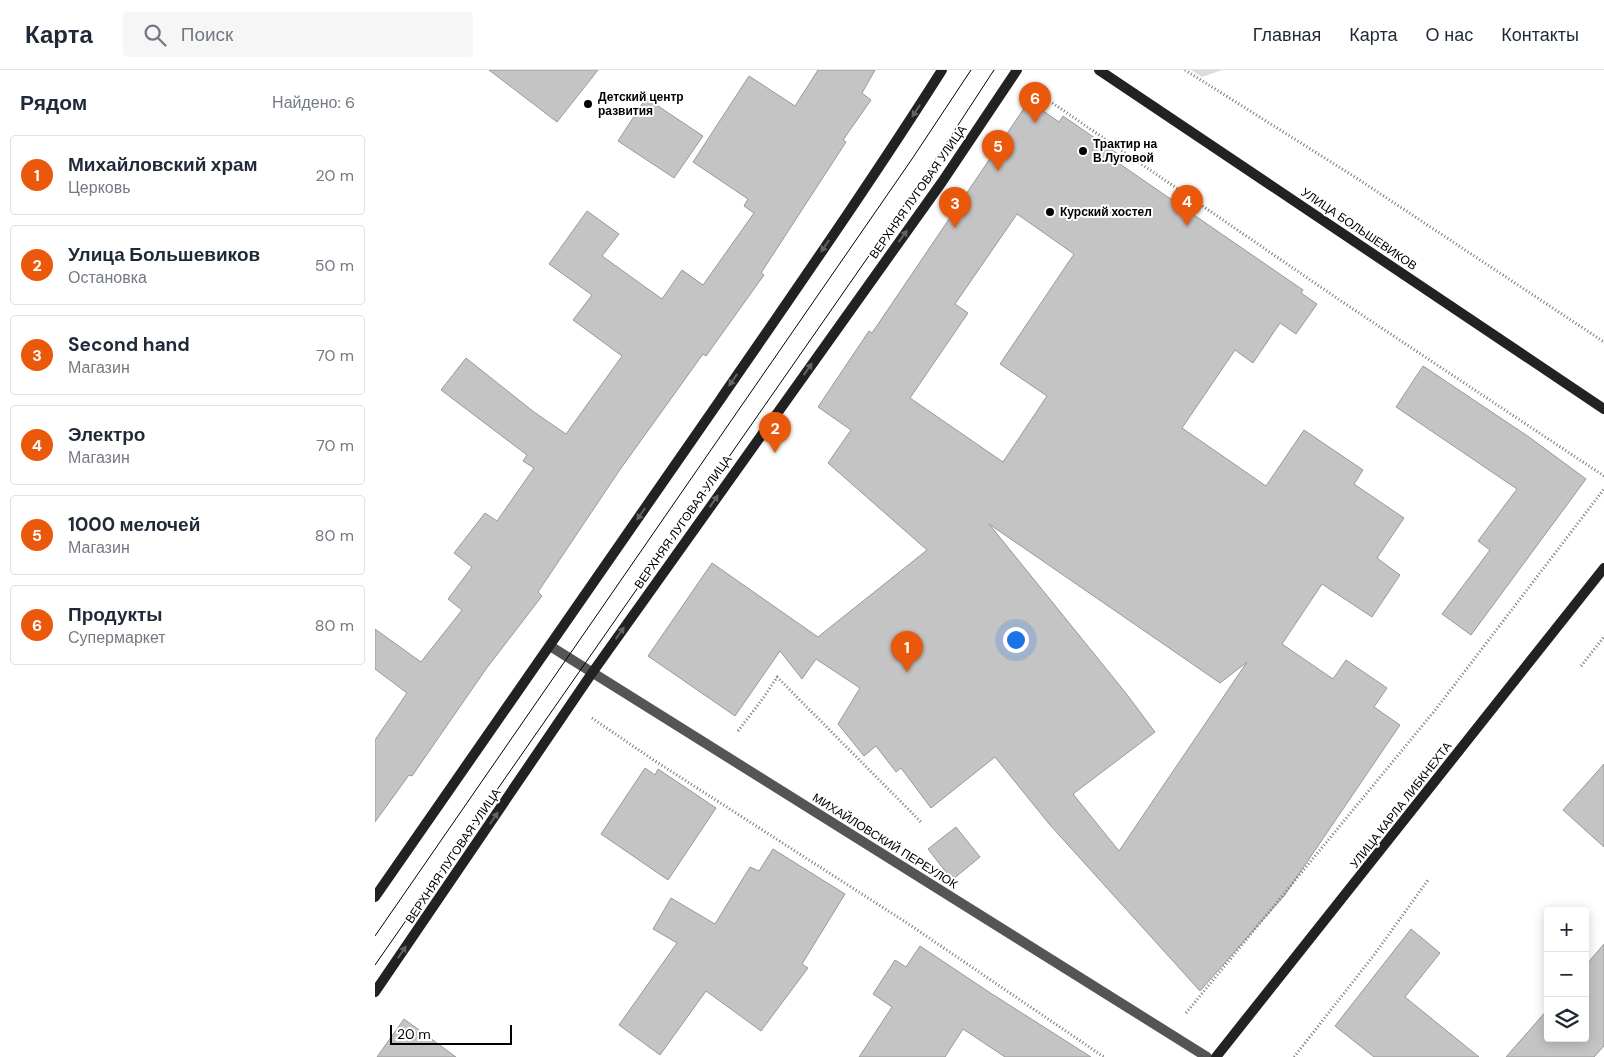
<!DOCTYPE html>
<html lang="ru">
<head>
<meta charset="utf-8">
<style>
	body { margin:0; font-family:"DM Sans",sans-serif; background:#f6f6f7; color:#1f2937 }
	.controls { position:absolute; right:15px; bottom:15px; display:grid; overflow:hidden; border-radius:5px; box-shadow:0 2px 12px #0003 }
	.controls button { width:45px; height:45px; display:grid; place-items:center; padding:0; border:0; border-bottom:1px solid #e0e1e3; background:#fff; color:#1f2937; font:25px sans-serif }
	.scale { position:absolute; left:15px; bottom:12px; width:122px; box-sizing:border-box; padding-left:5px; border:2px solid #000; border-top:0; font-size:14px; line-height:18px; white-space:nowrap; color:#000; -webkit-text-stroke:4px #fff; paint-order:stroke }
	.you { position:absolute; left:640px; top:569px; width:18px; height:18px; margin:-12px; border:4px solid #fff; border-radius:50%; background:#1a73e8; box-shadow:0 0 0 8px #1a73e833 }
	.badge { display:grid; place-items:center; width:32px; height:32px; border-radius:50%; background:#ea580c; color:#fff; font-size:16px; font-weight:700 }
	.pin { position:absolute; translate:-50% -41px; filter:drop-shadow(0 1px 2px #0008) }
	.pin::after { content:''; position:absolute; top:26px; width:18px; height:15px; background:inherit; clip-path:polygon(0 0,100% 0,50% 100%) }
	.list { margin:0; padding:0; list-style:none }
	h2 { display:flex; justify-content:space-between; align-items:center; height:65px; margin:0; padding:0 20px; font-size:21px }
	h2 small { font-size:16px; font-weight:400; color:#747a83 }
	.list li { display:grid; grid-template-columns:32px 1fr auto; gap:15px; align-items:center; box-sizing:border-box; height:80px; margin:0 10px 10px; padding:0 10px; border:1px solid #e0e1e3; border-radius:5px }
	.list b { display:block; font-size:19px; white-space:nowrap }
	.list p { margin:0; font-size:16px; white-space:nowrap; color:#747a83 }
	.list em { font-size:16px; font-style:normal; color:#747a83 }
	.icon { flex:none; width:28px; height:28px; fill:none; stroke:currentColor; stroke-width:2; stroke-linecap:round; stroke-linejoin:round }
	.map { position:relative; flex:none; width:1229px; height:987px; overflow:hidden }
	header { display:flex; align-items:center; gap:30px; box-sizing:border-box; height:70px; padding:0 25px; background:#fff; border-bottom:1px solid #e0e1e3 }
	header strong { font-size:24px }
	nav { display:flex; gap:28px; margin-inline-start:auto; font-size:18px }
	.search { width:350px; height:45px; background:#f6f6f7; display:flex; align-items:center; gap:12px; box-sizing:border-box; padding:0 18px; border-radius:5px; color:#747a83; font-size:19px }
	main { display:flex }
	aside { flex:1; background:#fff }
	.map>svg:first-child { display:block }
	.green { fill:#dcdcdc }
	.building { fill:#c4c4c4; stroke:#999; fill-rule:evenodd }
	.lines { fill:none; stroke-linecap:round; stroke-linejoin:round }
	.path { stroke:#777; stroke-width:3; stroke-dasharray:1 2.5; stroke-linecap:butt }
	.street { stroke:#555; stroke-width:10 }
	.secondary { stroke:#222; stroke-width:10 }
	.tram { stroke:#000; stroke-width:1 }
	.oneway { fill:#646464 }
	.poi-dot { fill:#000; stroke:#fff; stroke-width:2 }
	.labels { text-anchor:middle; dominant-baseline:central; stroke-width:4; stroke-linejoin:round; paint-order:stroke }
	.poi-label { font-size:12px; font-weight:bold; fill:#000; stroke:#fff; text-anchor:start }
	.street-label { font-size:12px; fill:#000; stroke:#fff }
</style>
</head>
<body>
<header>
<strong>Карта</strong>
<div class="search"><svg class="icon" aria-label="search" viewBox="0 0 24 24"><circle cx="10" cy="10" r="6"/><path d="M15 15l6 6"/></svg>Поиск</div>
<nav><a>Главная</a><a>Карта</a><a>О нас</a><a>Контакты</a></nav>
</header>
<main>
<aside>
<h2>Рядом<small>Найдено: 6</small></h2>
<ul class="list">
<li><span class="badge">1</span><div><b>Михайловский храм</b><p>Церковь</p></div><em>20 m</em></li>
<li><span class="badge">2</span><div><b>Улица Большевиков</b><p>Остановка</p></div><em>50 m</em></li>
<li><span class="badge">3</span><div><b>Second hand</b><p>Магазин</p></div><em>70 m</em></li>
<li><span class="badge">4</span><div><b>Электро</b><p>Магазин</p></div><em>70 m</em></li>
<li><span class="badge">5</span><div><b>1000 мелочей</b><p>Магазин</p></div><em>80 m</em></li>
<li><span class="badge">6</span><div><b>Продукты</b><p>Супермаркет</p></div><em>80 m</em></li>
</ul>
</aside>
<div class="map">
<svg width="1229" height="987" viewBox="0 0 1229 987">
	<rect width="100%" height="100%" fill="#fff"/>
	<polygon class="green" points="816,0 847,0 827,7"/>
	<g class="building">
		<polygon points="114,0 223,0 182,52"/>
		<polygon points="443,0 500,0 487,23 496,30 468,70 471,72 386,203 389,205 331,286 328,284 244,401 163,522 167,526 111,599 37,706 34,705 0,752 0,670 32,623 0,599 0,559 46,592 87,540 73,529 97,497 79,483 110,443 122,451 159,398 148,391 152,385 66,320 91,288 159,342 191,364 247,286 198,250 217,225 174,194 212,141 244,164 227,186 287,229 307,200 328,215 379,143 369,136 373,129 318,92 374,6 420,36"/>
		<polygon points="271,28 328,66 299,108 243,71"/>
		<path d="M654,31L684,52L688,46L743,84L739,90L928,220L926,223L942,234L921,264L905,253L878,293L860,280L807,358L891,416L929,360L988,400L979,414L1029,448L1002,488L1025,505L997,547L947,514L907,574L958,609L971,590L1012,618L999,637L1025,655L909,826L825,921L675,755L620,687L556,738L526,698L521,702L501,676L489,686L463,654L485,618L441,589L427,609L405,581L360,646L273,586L337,493L443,567L552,480L453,393L476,360L443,337L494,261L497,263ZM642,144L699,184L625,294L672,326L628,392L535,328L593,243L580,234ZM614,454L845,613L872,592L744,781L698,724L780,662L750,622Z"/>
		<polygon points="1048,296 1154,367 1211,409 1096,565 1067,544 1115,480 1103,471 1142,419 1021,337"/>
		<polygon points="1229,694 1229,777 1188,740"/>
		<polygon points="270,698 280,705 283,699 341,738 293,810 226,764"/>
		<polygon points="581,757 605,787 577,810 553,779"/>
		<polygon points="398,779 470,824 427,894 433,898 386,961 331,921 285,985 244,955 302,873 278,859 296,828 340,854 375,797 384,801"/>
		<polygon points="1036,859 1065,883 1030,927 1104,987 999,987 960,956"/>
		<polygon points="1229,874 1229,976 1219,987 1131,987 1173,939 1173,968 1210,968 1210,896"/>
		<polygon points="545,876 617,924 716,987 630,987 588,959 570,987 484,987 517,937 498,924 520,890 531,897"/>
		<polygon points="29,949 81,987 2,987"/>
	</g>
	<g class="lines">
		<g class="path">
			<polyline points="810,0 983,109 1229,272"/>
			<polyline points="660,21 966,231 1229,406"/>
			<polyline points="1206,596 1229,567"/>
			<polyline points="217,648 277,689 532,853 729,987"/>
			<polyline points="363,661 389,627 402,607 547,753"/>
			<polyline points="811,943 1061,639 1229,419"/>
			<polyline points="919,987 999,885 1053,810"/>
		</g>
		<polyline class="street" points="175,576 832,987"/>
		<g class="secondary">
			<polyline points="724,0 1229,339"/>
			<path d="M0,827C115,662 230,496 345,330C420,221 496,112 567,0"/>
			<polyline points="0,922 217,603 567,112 642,0"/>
			<polyline points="841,987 1229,498"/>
		</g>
		<g class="tram">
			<polyline points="0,866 537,89 596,0"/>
			<polyline points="0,895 553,101 619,0"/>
		</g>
	</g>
	<defs><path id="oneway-solid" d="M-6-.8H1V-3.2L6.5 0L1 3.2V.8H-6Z" transform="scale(1.25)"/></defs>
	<g class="oneway">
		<use href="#oneway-solid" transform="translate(541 41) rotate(123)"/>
		<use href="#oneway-solid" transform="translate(528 166) rotate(-54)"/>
		<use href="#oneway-solid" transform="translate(450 176) rotate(124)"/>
		<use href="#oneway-solid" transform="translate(433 299) rotate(-55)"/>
		<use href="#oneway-solid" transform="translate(358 310) rotate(125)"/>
		<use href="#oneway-solid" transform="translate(339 431) rotate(-55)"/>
		<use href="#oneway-solid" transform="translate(266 444) rotate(125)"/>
		<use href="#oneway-solid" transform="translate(245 563) rotate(-55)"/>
		<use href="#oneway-solid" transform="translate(119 748) rotate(-56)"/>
		<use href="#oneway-solid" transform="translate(27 882) rotate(-56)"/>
	</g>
	<g class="poi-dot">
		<circle cx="213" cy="34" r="5"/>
		<circle cx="708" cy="81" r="5"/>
		<circle cx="675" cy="142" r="5"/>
	</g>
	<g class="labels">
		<g class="poi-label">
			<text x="223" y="27">Детский центр<tspan x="223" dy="14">развития</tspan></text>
			<text x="718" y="74">Трактир на<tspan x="718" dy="14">В.Луговой</tspan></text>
			<text x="685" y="142">Курский хостел</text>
		</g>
		<g class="street-label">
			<text transform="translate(543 122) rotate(-55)">ВЕРХНЯЯ ЛУГОВАЯ УЛИЦА</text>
			<text transform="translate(984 159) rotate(34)">УЛИЦА БОЛЬШЕВИКОВ</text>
			<text transform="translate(308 452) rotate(-55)">ВЕРХНЯЯ ЛУГОВАЯ УЛИЦА</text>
			<text transform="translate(1026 735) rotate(-52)">УЛИЦА КАРЛА ЛИБКНЕХТА</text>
			<text transform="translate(510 771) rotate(32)">МИХАЙЛОВСКИЙ ПЕРЕУЛОК</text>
			<text transform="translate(78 786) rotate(-56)">ВЕРХНЯЯ ЛУГОВАЯ УЛИЦА</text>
		</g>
	</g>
</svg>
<div class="controls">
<button>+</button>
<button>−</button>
<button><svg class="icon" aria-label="layers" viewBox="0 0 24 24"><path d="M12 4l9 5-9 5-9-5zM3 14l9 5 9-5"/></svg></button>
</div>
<div class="scale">20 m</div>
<div class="you"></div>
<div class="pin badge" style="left:532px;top:602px">1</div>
<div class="pin badge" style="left:400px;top:383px">2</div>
<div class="pin badge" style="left:580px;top:158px">3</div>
<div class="pin badge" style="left:812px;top:156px">4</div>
<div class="pin badge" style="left:623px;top:101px">5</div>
<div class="pin badge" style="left:660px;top:53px">6</div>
</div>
</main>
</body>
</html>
